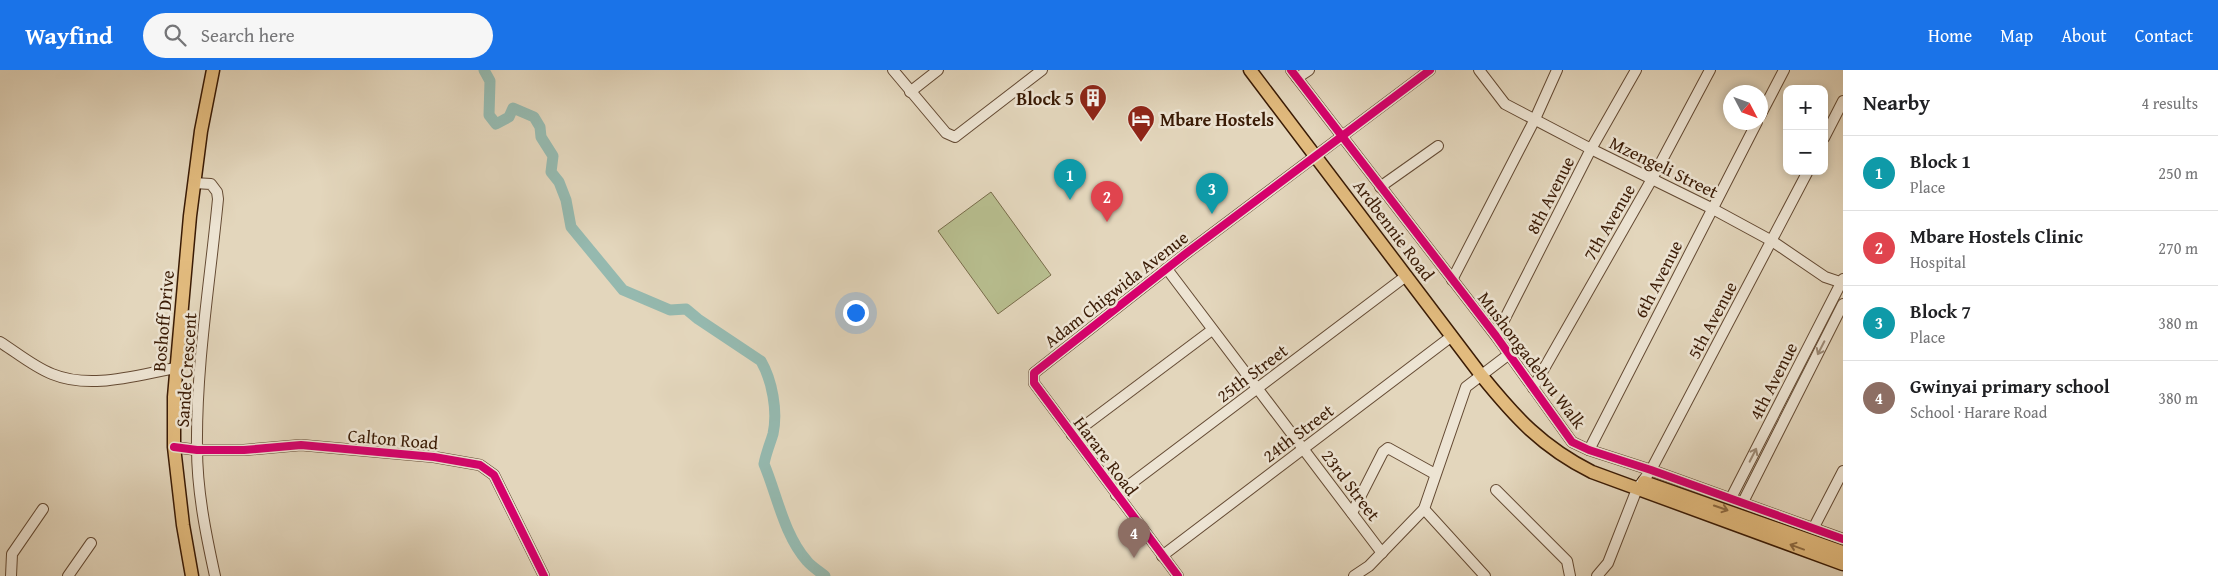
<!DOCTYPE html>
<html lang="en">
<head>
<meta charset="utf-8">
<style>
	body { margin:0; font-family:"Gentium Book Plus",serif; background:#f6f6f6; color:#202124 }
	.controls { position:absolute; right:15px; top:15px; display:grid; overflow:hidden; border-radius:10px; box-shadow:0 2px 8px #0003 }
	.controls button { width:45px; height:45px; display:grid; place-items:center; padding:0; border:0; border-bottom:1px solid #e0e0e0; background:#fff; color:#202124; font:25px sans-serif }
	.compass { position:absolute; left:1723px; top:15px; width:45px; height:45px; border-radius:50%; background:#fff; box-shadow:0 2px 8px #0003; rotate:131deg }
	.you { position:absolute; left:855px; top:242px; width:18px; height:18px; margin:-12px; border:4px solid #fff; border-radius:50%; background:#1a73e8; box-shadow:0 0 0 8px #1a73e833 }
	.badge { display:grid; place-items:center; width:32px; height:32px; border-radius:50%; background:#1a73e8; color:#fff; font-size:16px; font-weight:700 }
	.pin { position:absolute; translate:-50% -41px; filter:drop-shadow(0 1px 2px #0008) }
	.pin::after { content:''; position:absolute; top:26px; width:18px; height:15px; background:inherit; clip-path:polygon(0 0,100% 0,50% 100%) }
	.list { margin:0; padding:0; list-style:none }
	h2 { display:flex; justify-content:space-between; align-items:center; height:65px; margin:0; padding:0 20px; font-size:21px }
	h2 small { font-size:16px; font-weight:400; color:#757577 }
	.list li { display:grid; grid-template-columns:32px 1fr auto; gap:15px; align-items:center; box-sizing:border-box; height:75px; padding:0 20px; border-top:1px solid #e0e0e0 }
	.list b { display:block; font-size:19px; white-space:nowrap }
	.list p { margin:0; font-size:16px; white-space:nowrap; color:#757577 }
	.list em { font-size:16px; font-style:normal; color:#757577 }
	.icon { flex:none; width:28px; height:28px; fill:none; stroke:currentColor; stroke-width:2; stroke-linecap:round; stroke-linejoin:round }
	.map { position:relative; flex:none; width:1843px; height:506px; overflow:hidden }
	header { display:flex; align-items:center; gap:30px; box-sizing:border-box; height:70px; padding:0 25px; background:#1a73e8; color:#fff }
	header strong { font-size:24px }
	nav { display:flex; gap:28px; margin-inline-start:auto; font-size:18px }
	.search { width:350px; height:45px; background:#f6f6f6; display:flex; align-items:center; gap:12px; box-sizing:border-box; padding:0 18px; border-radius:28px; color:#757577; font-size:19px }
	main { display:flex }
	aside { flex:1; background:#fff }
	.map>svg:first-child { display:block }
	.green { fill:#b7bd8e; stroke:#786c4a }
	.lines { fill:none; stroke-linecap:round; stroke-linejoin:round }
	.river { stroke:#95b9af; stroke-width:11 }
	.minor-casing { stroke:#644a33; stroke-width:12 }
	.major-casing { stroke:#3a1b05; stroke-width:15 }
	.minor { stroke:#ede4d3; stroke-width:10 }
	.major { stroke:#e2bb7e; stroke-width:12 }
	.cycleway-casing { stroke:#ede4d3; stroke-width:11 }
	.cycleway { stroke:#d6006c; stroke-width:8 }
	.oneway { stroke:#9c8a76 }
	.oneway2 { stroke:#8e6b42 }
	.labels { text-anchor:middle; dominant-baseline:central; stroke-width:5; stroke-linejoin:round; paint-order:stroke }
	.poi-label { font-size:18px; font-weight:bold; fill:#3a1b05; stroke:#ede4d3; text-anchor:end }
	.street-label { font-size:18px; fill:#3a1b05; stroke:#ede4d3 }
</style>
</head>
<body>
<header>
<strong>Wayfind</strong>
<div class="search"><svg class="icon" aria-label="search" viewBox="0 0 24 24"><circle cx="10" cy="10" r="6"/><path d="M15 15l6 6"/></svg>Search here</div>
<nav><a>Home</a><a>Map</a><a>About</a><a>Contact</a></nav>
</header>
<main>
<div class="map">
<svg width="1843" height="506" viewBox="0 0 1843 506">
	<rect width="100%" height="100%" fill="#e3d6bc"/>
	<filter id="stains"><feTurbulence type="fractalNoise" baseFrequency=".004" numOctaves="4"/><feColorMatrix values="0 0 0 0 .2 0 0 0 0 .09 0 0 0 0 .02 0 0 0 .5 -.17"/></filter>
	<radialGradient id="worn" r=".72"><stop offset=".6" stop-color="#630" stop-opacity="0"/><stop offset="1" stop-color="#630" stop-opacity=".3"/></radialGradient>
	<polygon class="green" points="991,122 1051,205 998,244 938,161"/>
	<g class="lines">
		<path class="river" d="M484,0L490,11L489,45L496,54L509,47L513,38L534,47L540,57L541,67L553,86L551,102L559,112L566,130L571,157L623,220L670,240L686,239L698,249L761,291C772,310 778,341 773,364C770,374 766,383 764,394C777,425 784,465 807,491C812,497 819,501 825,506"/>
		<defs>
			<g id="minor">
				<polyline points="893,0 946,63 955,67 1042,0"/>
				<polyline points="1291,0 1496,266 1572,372 1589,380 1651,400 1843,469"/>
				<polyline points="1479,0 1505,34 1591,79 1713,139 1772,171 1825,207 1843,213"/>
				<polyline points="1297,8 1309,0"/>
				<polyline points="910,22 938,0"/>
				<polyline points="1760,46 1784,0"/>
				<polyline points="1824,68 1843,31"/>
				<path d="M194,113L211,114L217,122L218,129C210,212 196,295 197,378C197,421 206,465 215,506"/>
				<polyline points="1380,117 1438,76"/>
				<polyline points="1167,199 1382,483"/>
				<polyline points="1452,210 1535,49 1557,0"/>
				<polyline points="1496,266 1591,79 1636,0"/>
				<path d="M0,272C16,282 34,297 52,304C91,320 136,305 176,298"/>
				<polyline points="1533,318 1652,109 1710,0"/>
				<polyline points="1072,365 1212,260"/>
				<polyline points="174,377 197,380 244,380 301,375 434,387 480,395 494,405 544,506"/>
				<polyline points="1589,380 1757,52"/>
				<polyline points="1496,420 1567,491 1570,506"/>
				<polyline points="1116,425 1406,206"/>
				<polyline points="1731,428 1843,209"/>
				<polyline points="1743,432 1843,234"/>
				<polyline points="1424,439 1485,506"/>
				<polyline points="1352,443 1383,382 1388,378 1435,404"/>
				<polyline points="1814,457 1843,401"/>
				<polyline points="1162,486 1452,266"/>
				<polyline points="11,506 12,484 43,439"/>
				<polyline points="68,506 91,473"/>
				<polyline points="1178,506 1034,313 1034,303 1184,185 1430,0"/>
				<polyline points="1354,506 1369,496 1424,439 1466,317 1508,285"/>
				<polyline points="1597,506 1608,493 1637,419 1651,400 1808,101"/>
			</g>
			<g id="major">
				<path d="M1250,0L1481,305C1515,347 1542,377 1592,402L1843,494"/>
				<polyline points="1644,412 1843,482"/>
				<polyline points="192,506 183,455 174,377 174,327 190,146 201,61 213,0"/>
			</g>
		</defs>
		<use href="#minor" class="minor-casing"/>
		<use href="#major" class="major-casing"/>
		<use href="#minor" class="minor"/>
		<use href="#major" class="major"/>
		<defs>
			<g id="cycleway">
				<polyline points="1291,0 1496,266 1572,372 1589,380 1651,400 1843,469"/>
				<polyline points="174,377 197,380 244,380 301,375 434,387 480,395 494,405 544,506"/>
				<polyline points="1178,506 1034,313 1034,303 1184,185 1430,0"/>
			</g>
		</defs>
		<use href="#cycleway" class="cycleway-casing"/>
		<use href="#cycleway" class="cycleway"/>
	</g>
	<defs><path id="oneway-shaft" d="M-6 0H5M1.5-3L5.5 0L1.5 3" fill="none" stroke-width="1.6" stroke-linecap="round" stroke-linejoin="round" transform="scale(1.25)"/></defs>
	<g class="oneway">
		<use href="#oneway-shaft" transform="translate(1821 278) rotate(117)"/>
		<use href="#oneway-shaft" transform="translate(1753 385) rotate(-63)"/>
	</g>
	<g class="oneway2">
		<use href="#oneway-shaft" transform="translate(1721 438) rotate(19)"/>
		<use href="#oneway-shaft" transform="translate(1797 477) rotate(-160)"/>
	</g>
	<defs>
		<symbol id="building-pin" viewBox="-11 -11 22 30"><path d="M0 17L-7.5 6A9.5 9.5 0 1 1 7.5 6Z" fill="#8f2418" stroke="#ede4d3"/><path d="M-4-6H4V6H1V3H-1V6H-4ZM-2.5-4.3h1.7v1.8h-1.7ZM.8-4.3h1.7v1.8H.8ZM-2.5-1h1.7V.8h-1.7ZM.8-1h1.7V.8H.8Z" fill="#fff"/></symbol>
		<symbol id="hotel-pin" viewBox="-11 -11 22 30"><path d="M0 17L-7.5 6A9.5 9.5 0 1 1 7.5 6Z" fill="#8f2418" stroke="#ede4d3"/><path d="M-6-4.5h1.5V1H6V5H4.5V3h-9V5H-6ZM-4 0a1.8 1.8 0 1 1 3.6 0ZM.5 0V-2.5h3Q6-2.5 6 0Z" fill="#fff"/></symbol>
	</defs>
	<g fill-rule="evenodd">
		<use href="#building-pin" x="1077" y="12" width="32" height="43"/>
		<use href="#hotel-pin" x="1125" y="33" width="32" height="43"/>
	</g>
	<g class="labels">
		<g class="poi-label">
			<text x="1074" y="28">Block 5</text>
			<text x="1160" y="49" text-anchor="start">Mbare Hostels</text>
		</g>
		<g class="street-label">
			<text transform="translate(1664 97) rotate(26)">Mzengeli Street</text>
			<text transform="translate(1550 125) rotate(-63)">8th Avenue</text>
			<text transform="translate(1609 152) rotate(-60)">7th Avenue</text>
			<text transform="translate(1394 160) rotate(53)">Ardbennie Road</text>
			<text transform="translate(1658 209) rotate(-63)">6th Avenue</text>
			<text transform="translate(1116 219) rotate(-38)">Adam Chigwida Avenue</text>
			<text transform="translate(1712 250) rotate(-62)">5th Avenue</text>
			<text transform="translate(163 251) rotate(-85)">Boshoff Drive</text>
			<text transform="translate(1532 290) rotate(53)">Mushongadebvu Walk</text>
			<text transform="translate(186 300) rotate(-86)">Sande Crescent</text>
			<text transform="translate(1252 303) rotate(-37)">25th Street</text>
			<text transform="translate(1773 311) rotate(-63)">4th Avenue</text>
			<text transform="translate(1298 363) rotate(-37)">24th Street</text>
			<text transform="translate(393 369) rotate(5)">Calton Road</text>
			<text transform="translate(1106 386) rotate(53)">Harare Road</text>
			<text transform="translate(1351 415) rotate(53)">23rd Street</text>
		</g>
	</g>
	<rect width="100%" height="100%" filter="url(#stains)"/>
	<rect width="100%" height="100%" fill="url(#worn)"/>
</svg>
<div class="controls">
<button>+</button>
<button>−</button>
</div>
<svg class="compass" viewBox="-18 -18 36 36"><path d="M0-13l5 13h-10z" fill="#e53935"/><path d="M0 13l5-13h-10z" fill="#757577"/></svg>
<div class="you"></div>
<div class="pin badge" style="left:1070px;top:130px;background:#0f9aa8">1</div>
<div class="pin badge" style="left:1107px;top:152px;background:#e0444e">2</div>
<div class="pin badge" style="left:1212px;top:144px;background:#0f9aa8">3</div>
<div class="pin badge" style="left:1134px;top:488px;background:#8d6e63">4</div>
</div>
<aside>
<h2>Nearby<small>4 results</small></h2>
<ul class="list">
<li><span class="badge" style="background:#0f9aa8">1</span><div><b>Block 1</b><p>Place</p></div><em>250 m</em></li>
<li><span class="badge" style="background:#e0444e">2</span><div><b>Mbare Hostels Clinic</b><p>Hospital</p></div><em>270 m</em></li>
<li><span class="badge" style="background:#0f9aa8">3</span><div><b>Block 7</b><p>Place</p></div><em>380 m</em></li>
<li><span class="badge" style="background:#8d6e63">4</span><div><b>Gwinyai primary school</b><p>School · Harare Road</p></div><em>380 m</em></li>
</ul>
</aside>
</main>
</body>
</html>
